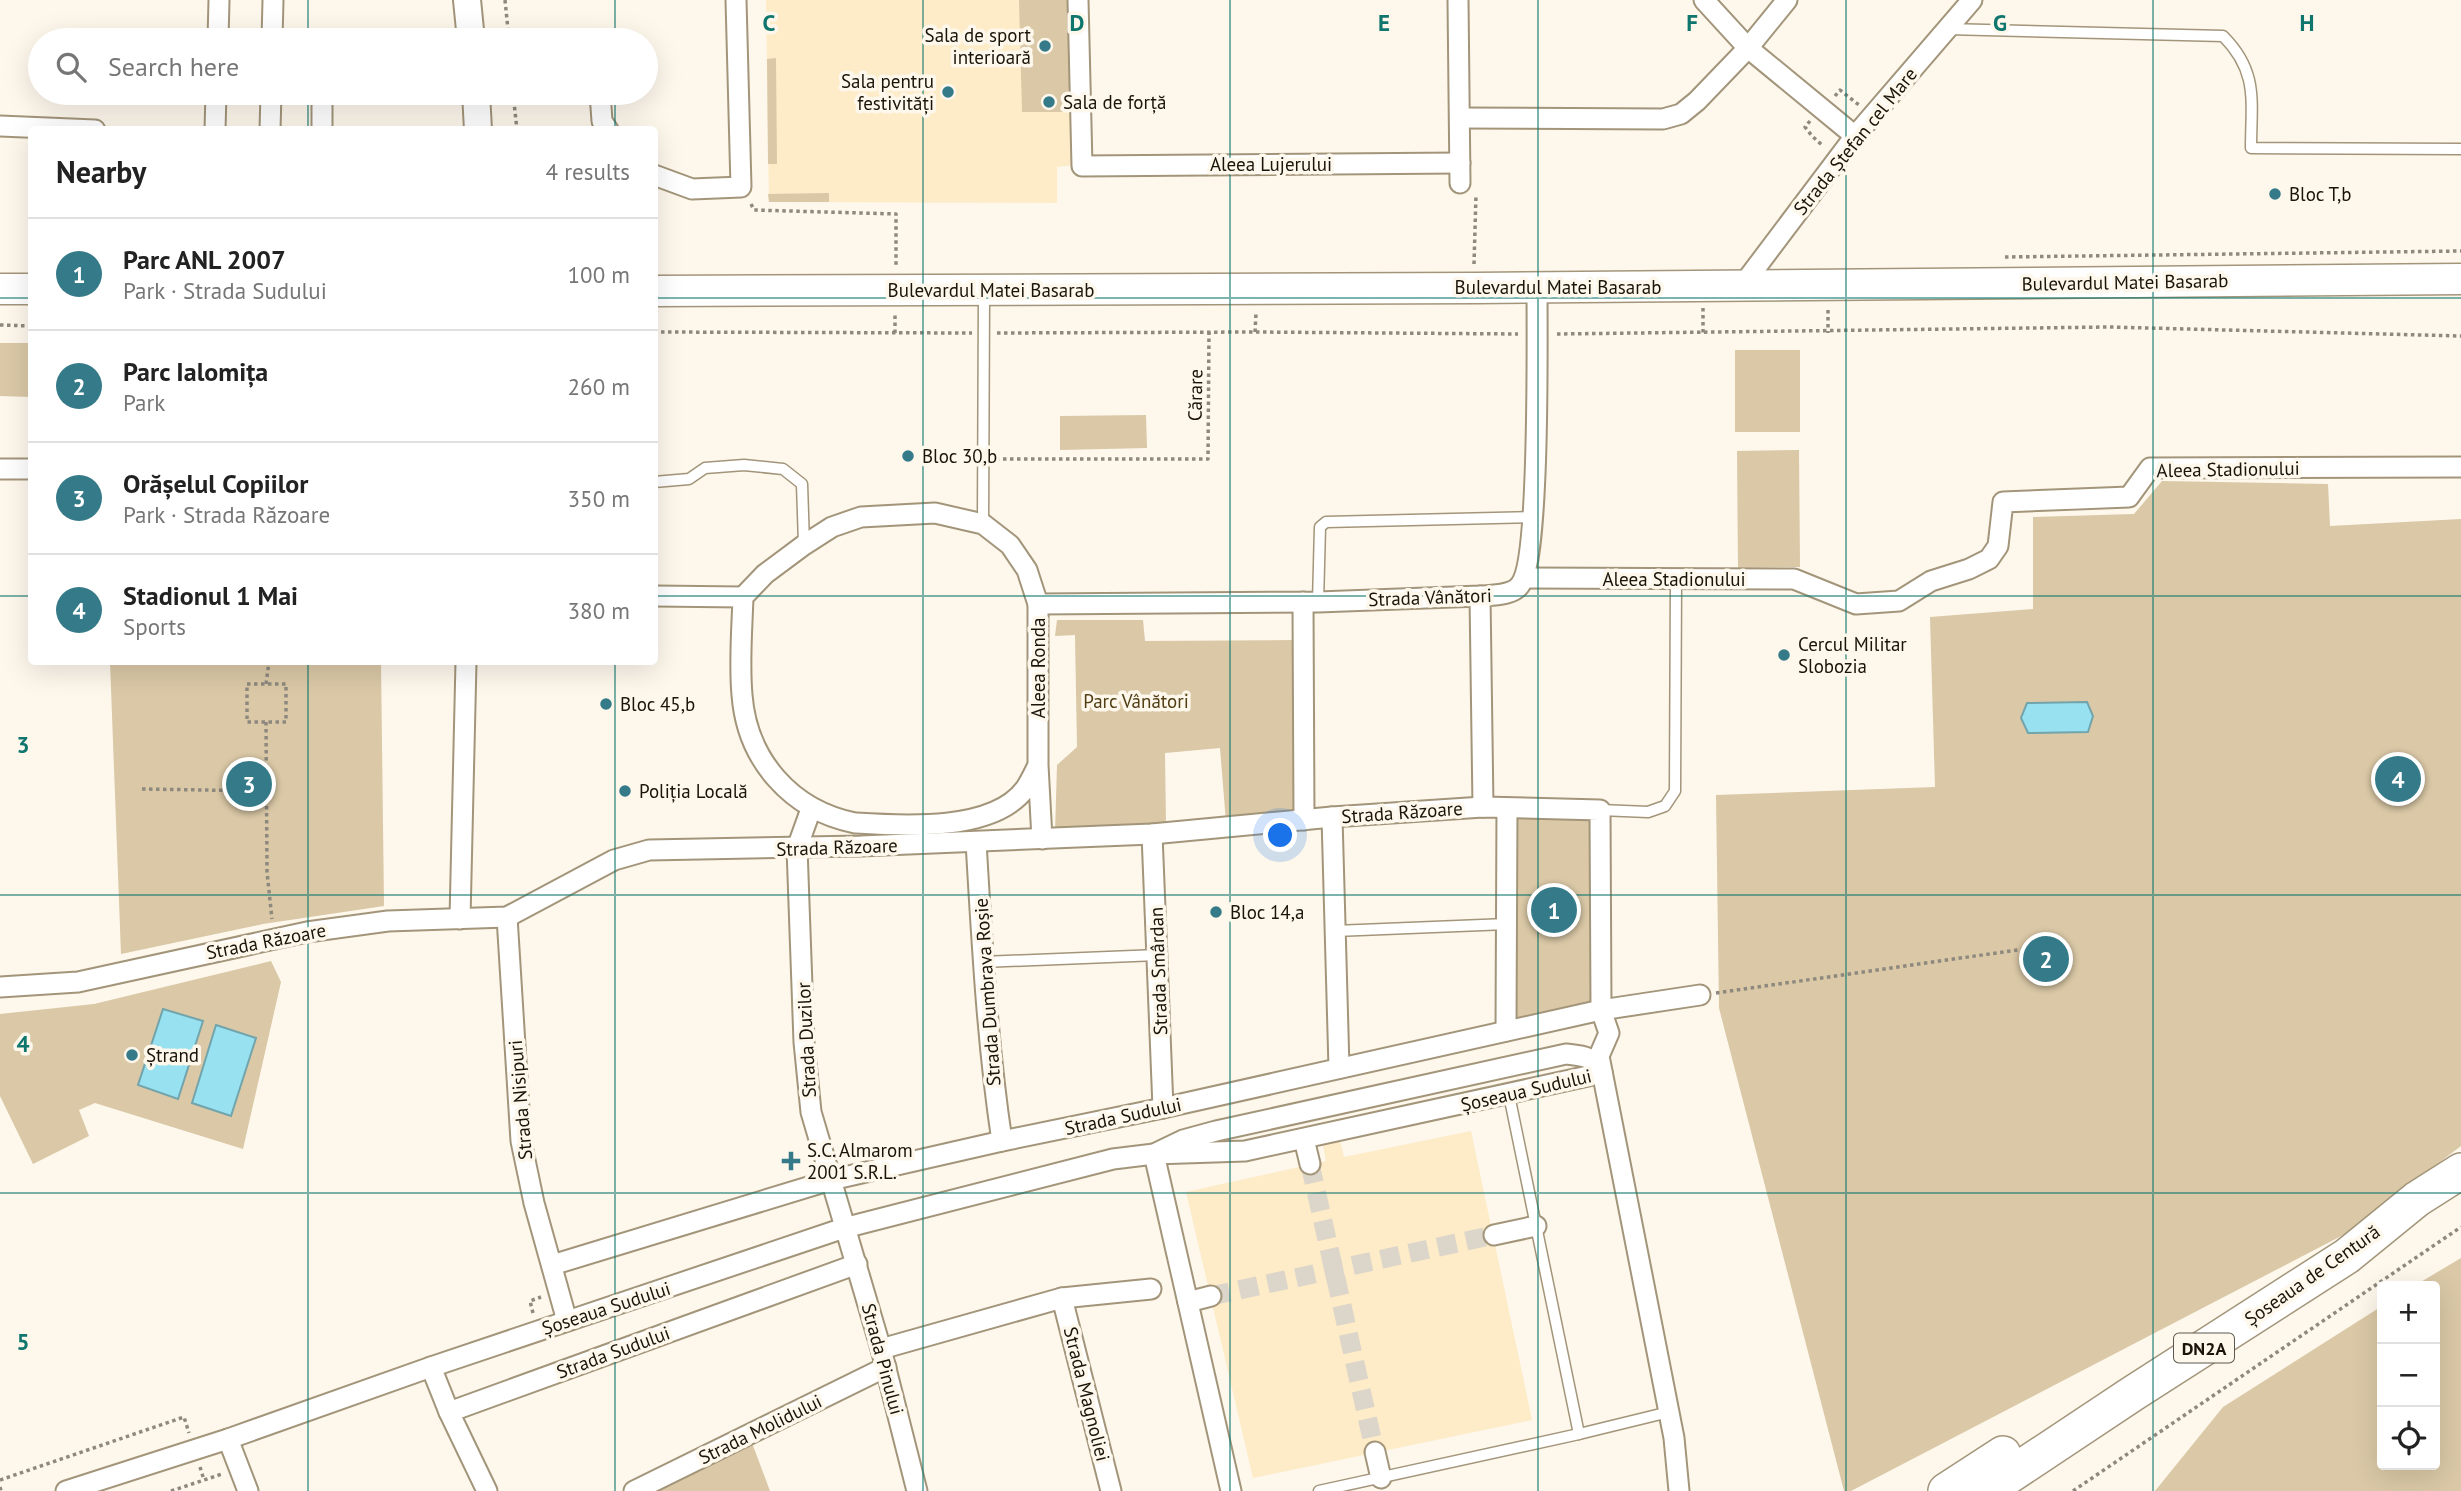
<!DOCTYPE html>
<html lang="en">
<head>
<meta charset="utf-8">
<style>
	body { margin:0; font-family:"PT Sans",sans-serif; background:#f6f6f6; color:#222 }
	.controls { position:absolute; right:21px; bottom:21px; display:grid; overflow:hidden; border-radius:7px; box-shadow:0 7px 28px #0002 }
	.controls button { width:63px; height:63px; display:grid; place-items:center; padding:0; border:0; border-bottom:2px solid #e0e0e0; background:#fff; color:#222; font:35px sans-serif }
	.you { position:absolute; left:1281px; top:836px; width:24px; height:24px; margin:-18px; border:5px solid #fff; border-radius:50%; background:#1a73e8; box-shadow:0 0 0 10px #1a73e833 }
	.badge { display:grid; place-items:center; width:46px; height:46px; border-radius:50%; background:#357a88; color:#fff; font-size:23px; font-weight:700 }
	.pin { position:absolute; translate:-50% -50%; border:4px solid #fff; box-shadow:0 2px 7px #0006 }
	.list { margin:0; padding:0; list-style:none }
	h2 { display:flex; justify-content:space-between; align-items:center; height:91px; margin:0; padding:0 28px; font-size:30px }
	h2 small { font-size:23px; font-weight:400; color:#767676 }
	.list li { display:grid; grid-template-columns:46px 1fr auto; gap:21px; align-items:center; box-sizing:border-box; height:112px; padding:0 28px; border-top:2px solid #e0e0e0 }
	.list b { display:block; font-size:26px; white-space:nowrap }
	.list p { margin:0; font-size:23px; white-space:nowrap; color:#767676 }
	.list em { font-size:23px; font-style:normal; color:#767676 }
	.icon { flex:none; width:38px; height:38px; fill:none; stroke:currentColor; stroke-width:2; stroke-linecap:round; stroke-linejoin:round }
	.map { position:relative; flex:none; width:2461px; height:1491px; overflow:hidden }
	.search { position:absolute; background:#fff; box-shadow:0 7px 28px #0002; left:28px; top:28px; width:630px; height:77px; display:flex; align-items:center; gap:18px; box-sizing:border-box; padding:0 24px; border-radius:38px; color:#767676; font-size:26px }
	.panel { position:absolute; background:#fff; box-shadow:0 7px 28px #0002; left:28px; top:126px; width:630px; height:539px; border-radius:7px }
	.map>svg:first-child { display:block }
	.built { fill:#feebc7 }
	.green { fill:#dac8a6 }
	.water { fill:#98e1f1; stroke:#72a4ac; stroke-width:2 }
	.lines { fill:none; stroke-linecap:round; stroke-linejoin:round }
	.street-tunnel { stroke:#dbd5ca; stroke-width:19; stroke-dasharray:19 10; stroke-linecap:butt }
	.lane-casing { stroke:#a3957a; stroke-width:13 }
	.street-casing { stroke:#a3957a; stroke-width:23 }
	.secondary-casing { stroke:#a3957a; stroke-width:30 }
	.primary-casing { stroke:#a3957a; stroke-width:33 }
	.highway-casing { stroke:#a3957a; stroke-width:38 }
	.path { stroke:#8e897e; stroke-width:3.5; stroke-dasharray:3.5 3.5; stroke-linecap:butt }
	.lane { stroke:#fff; stroke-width:10 }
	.street { stroke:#fff; stroke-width:19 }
	.secondary { stroke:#fff; stroke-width:26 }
	.primary { stroke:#fff; stroke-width:30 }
	.highway { stroke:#fff; stroke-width:35 }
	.grid { fill:none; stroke:#0f766e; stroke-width:2; stroke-opacity:0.55 }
	.poi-dot { fill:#357a88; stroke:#fdf7ec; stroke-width:2.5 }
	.labels { text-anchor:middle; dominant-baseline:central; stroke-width:7; stroke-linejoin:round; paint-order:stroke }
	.shield { fill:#fdf7ec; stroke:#5d584e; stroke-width:2 }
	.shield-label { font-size:18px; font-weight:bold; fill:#19140a }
	.poi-label { font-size:19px; fill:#19140a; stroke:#fdf7ec; text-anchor:start }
	.street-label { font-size:19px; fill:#19140a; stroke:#fdf7ec }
	.park-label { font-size:19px; fill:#513e14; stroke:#fdf7ec }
	.grid-label { font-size:23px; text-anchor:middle; font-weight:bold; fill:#0f766e; stroke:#fdf7ec; stroke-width:7; stroke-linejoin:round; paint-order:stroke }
</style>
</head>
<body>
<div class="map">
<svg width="2461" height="1491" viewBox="0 0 2461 1491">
	<rect width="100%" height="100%" fill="#fdf7ec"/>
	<g class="built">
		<polygon points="766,0 1070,0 1074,165 1057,167 1057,203 769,202"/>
		<polygon points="1471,1131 1532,1420 1253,1478 1186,1192 1326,1161 1323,1145 1340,1141 1344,1157"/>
	</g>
	<g class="green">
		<polygon points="1019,0 1070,0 1072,112 1022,112"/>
		<polygon points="776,58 777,164 768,164 767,59"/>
		<polygon points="829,193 829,202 769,202 768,194"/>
		<polygon points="0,343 31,343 31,397 0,396"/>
		<rect x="1735" y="350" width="65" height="82"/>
		<polygon points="1146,415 1147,448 1060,450 1060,416"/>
		<polygon points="1799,450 1800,567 1738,568 1737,451"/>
		<polygon points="2162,481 2328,484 2330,526 2461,519 2461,1146 2345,1234 1851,1491 1844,1491 1719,1008 1716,795 1935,787 1930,617 2033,609 2033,517 2134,514"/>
		<polygon points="1057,620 1143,620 1145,641 1296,640 1300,817 1226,822 1220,748 1165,753 1166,826 1055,833 1057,765 1077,747 1075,635 1055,636"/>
		<polygon points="110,662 381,662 384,906 263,924 121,954"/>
		<polygon points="1507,808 1600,810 1601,1010 1506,1031"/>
		<polygon points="271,961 281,982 243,1149 95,1103 79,1110 89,1136 33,1164 0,1096 0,1014 94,1004"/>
		<polygon points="2461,1258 2461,1491 2155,1491 2223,1407 2382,1306 2382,1465 2435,1465 2435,1286 2414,1286"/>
		<polygon points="749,1435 770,1491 634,1491"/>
	</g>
	<g class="water">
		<polygon points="2087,702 2093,716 2088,732 2028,733 2021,718 2027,703"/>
		<polygon points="163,1009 203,1021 178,1099 138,1085"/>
		<polygon points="216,1025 256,1038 231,1116 192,1103"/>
	</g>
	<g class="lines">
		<g class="street-tunnel">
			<polyline points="1310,1164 1375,1452"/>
			<polyline points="1211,1296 1494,1235"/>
		</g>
		<defs>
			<g id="lane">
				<path d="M1947,29L2223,36C2259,72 2251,102 2251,148L2461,149"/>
				<polyline points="654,482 689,479 705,468 744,465 783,469 802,484 804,544"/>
				<polyline points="983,524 984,294"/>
				<polyline points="1318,602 1320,527 1326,522 1533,517"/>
				<polyline points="1600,810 1648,812 1665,806 1675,791 1676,580"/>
				<polyline points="1335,931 1507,924"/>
				<polyline points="983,962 1158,955"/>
				<polyline points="1509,1095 1579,1434"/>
				<polyline points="1319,1491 1579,1434 1669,1412"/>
			</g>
			<g id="street">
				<polyline points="1078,0 1082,166 1460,163"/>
				<polyline points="1458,0 1460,183"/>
				<polyline points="1704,0 1748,48 1855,136"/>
				<polyline points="218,40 219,0"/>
				<polyline points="272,40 273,0"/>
				<polyline points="600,93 602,121 608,130"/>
				<polyline points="1460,118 1663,119 1681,114 1697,101 1748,48 1787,0"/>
				<polyline points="0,126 95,130"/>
				<polyline points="215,130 216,93"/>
				<polyline points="270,130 271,93"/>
				<polyline points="322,130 322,93"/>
				<polyline points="654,175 692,189 741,187 736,0"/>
				<polyline points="1742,286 1855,136 1972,0"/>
				<polyline points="0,469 32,469"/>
				<polyline points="1525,578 1794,579 1856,604 1899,601 1931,581 1969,569 1989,559 1998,546 2003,502 2129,497 2150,468 2461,467"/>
				<polyline points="654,596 743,597"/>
				<polyline points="1480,596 1483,807"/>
				<polyline points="1303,602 1304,820"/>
				<path d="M1038,604L1318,602L1480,596C1492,595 1512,596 1520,585C1540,561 1537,332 1537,287"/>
				<path d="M1038,765C1034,773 1030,782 1025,789C993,832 903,826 855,823C791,810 747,760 742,695C739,662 742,629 743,597L765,574L804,545L832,527L861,517L935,513L983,524L1010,545L1027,570L1038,604V765L1042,839"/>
				<polyline points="811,809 797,848 804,1042 811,1112 881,1349 917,1491"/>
				<polyline points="1332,817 1339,1068"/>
				<polyline points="1152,834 1163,1108"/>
				<path d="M976,842C982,942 987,1042 1002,1141"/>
				<polyline points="507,917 521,1141 534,1203 567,1321"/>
				<polyline points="460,919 466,662"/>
				<polyline points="0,987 78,982 307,932 388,921 507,917 614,860 649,850 861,846 1152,834 1332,817 1483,807 1600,810 1601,1010 1609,1033 1599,1056 1674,1438 1679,1491"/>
				<polyline points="1506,1031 1507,808"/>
				<polyline points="1304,1139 1310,1164"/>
				<path d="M1158,1152L1183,1140L1216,1131L1566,1054C1585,1056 1592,1056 1602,1073"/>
				<polyline points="1154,1154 1231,1491"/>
				<polyline points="1494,1235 1536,1226"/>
				<polyline points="552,1265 831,1180 1002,1141 1163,1108 1601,1010 1700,995"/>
				<polyline points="1062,1298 1111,1491"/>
				<polyline points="1188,1302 1211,1296"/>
				<polyline points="881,1349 1062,1298 1151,1289"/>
				<polyline points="431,1367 449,1412 487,1491"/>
				<polyline points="449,1412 857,1264"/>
				<polyline points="228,1439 248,1491"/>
				<polyline points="1375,1452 1381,1478"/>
				<polyline points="66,1491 228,1439 431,1367 844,1228 1113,1159 1154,1154 1245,1151 1602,1073"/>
				<polyline points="634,1491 886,1367"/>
			</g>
			<g id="secondary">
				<polyline points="467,0 471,40"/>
				<polyline points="476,93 478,130"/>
			</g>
			<g id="primary">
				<polyline points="0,289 32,289"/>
				<polyline points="654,291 1476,288 2461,279"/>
			</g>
			<g id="highway">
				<polyline points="1946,1491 2003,1454"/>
				<polyline points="1986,1491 2132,1394 2347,1256 2417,1199 2461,1171"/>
			</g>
		</defs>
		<use href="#lane" class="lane-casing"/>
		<use href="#street" class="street-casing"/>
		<use href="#secondary" class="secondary-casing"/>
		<use href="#primary" class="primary-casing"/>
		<use href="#highway" class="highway-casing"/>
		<g class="path">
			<polyline points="505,0 509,40"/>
			<polyline points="513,93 517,130"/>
			<polyline points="1835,96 1840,90 1859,105"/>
			<polyline points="1810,121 1805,127 1812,136 1823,146"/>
			<polyline points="751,204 754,210 896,214 896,267"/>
			<polyline points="2005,257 2461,251"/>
			<polyline points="1474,264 1476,195"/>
			<polyline points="1703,308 1703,333"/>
			<polyline points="1828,310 1828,333"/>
			<polyline points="0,325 32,326"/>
			<polyline points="654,332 972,333"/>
			<polyline points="1255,332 1256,313"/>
			<polyline points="895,333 895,313"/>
			<polyline points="997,333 1255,332 1518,334"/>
			<polyline points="1557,334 2109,327 2461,336"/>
			<polyline points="996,459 1208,459 1209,332"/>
			<rect x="247" y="684" width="39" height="38"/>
			<polyline points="266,684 269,662"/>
			<polyline points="266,722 267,872 272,919"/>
			<polyline points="142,789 266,791"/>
			<polyline points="1716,993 2038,947"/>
			<polyline points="533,1313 530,1301 541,1297"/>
			<polyline points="200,1467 204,1480"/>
			<polyline points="0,1480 184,1417 189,1433"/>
			<polyline points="0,1487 1,1491"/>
			<polyline points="171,1491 222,1474"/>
			<polyline points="2073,1491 2461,1227"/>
		</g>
		<use href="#lane" class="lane"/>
		<use href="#street" class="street"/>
		<use href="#secondary" class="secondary"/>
		<use href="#primary" class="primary"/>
		<use href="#highway" class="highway"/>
	</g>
	<path class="grid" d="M308,0V40M615,0V40M923,0V1491M1230,0V1491M1538,0V1491M1846,0V1491M2153,0V1491M308,93V130M615,93V130M0,298H32M654,298H2461M0,596H32M654,596H2461M308,662V1491M615,662V1491M0,895H2461M0,1193H2461"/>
	<g class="poi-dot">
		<circle cx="1045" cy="46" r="7"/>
		<circle cx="948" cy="92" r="7"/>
		<circle cx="1049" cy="102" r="7"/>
		<circle cx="2275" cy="194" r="7"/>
		<circle cx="908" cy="456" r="7"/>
		<circle cx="1784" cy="655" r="7"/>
		<circle cx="606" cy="704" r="7"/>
		<circle cx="625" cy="791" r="7"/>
		<circle cx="1216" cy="912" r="7"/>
		<circle cx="132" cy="1055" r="7"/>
		<path d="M787.5 1150.5h7v7h7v7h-7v7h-7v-7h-7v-7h7z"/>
	</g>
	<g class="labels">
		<rect class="shield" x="2174" y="1333.5" width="60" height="29" rx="5"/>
		<g class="shield-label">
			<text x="2204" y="1348">DN2A</text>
		</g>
		<g class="poi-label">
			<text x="1031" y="35" text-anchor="end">Sala de sport<tspan x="1031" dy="22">interioară</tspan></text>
			<text x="934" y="81" text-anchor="end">Sala pentru<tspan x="934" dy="22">festivități</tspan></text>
			<text x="1063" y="102">Sala de forță</text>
			<text x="2289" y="194">Bloc T,b</text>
			<text x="922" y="456">Bloc 30,b</text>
			<text x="1798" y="644">Cercul Militar<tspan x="1798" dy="22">Slobozia</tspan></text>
			<text x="620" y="704">Bloc 45,b</text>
			<text x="639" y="791">Poliția Locală</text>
			<text x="1230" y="912">Bloc 14,a</text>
			<text x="146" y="1055">Ștrand</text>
			<text x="807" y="1150">S.C. Almarom<tspan x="807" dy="22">2001 S.R.L.</tspan></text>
		</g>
		<g class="street-label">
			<text transform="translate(1855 141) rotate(-51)">Strada Ștefan cel Mare</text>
			<text x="1271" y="164">Aleea Lujerului</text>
			<text transform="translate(2125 282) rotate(-1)">Bulevardul Matei Basarab</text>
			<text x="1558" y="287">Bulevardul Matei Basarab</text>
			<text x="991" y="290">Bulevardul Matei Basarab</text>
			<text transform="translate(1195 395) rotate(-89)">Cărare</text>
			<text transform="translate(2228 469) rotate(-1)">Aleea Stadionului</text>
			<text x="1674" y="579">Aleea Stadionului</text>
			<text transform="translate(1430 597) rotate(-2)">Strada Vânători</text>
			<text transform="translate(1038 668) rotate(-90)">Aleea Ronda</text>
			<text transform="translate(1402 812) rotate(-4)">Strada Răzoare</text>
			<text transform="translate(837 847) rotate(-2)">Strada Răzoare</text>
			<text transform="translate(266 941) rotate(-11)">Strada Răzoare</text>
			<text transform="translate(1158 971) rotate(-92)">Strada Smârdan</text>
			<text transform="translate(987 992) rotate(-94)">Strada Dumbrava Roșie</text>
			<text transform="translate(806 1040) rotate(-93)">Strada Duzilor</text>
			<text transform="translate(1526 1090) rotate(-13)">Șoseaua Sudului</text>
			<text transform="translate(520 1100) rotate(-95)">Strada Nisipuri</text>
			<text transform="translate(1123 1116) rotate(-12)">Strada Sudului</text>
			<text transform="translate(2312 1275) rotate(-35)">Șoseaua de Centură</text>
			<text transform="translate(606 1308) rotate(-18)">Șoseaua Sudului</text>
			<text transform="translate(613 1352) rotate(-20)">Strada Sudului</text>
			<text transform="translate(883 1359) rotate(75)">Strada Pinului</text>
			<text transform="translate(1087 1394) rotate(76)">Strada Magnoliei</text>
			<text transform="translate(760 1429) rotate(-26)">Strada Molidului</text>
		</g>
		<g class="park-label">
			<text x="1136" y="701">Parc Vânători</text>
		</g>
	</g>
	<g class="grid-label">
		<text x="769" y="31">C</text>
		<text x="1077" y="31">D</text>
		<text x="1384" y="31">E</text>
		<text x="1692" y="31">F</text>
		<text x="2000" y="31">G</text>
		<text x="2307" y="31">H</text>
		<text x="23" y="753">3</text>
		<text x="23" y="1052">4</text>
		<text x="23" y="1350">5</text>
	</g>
</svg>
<div class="controls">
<button>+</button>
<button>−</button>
<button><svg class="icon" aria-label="locate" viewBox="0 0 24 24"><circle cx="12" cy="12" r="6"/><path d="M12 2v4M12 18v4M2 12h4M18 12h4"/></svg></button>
</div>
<div class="you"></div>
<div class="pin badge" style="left:1554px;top:910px">1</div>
<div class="pin badge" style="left:2046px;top:959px">2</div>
<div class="pin badge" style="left:249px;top:784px">3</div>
<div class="pin badge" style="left:2398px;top:779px">4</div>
<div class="search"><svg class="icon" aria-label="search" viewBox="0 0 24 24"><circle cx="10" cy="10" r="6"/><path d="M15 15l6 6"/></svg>Search here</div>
<section class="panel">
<h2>Nearby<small>4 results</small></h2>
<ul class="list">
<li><span class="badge">1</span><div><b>Parc ANL 2007</b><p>Park · Strada Sudului</p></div><em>100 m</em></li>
<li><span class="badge">2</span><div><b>Parc Ialomița</b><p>Park</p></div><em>260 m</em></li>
<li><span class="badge">3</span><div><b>Orășelul Copiilor</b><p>Park · Strada Răzoare</p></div><em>350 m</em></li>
<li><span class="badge">4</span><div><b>Stadionul 1 Mai</b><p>Sports</p></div><em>380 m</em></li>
</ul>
</section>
</div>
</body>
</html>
